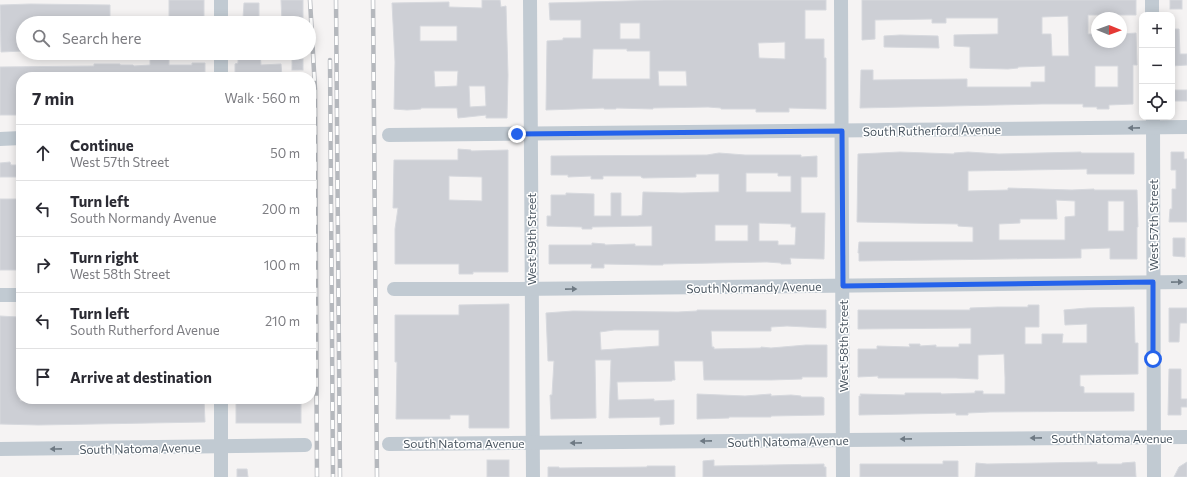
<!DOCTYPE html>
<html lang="en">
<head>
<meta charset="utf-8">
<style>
	body { margin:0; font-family:Commissioner,sans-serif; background:#f7f7f7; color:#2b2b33 }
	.controls { position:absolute; right:12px; top:12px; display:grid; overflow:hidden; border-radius:8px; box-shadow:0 2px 10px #0003 }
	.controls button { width:36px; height:36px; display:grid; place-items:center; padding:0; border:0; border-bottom:1px solid #e1e1e2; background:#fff; color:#2b2b33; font:20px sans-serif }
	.compass { position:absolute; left:1091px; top:12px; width:36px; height:36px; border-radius:50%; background:#fff; box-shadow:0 2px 10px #0003; rotate:91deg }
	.stop { position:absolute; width:12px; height:12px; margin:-9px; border:3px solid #2563eb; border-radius:50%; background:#fff }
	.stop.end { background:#2563eb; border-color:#fff; box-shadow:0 1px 4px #0008 }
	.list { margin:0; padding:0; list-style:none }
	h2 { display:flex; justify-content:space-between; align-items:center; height:52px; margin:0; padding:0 16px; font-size:17px }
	h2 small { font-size:13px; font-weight:400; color:#7c7c81 }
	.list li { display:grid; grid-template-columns:26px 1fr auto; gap:12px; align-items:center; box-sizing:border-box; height:56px; padding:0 16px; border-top:1px solid #e1e1e2 }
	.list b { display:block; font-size:15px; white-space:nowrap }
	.list p { margin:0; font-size:13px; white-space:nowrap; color:#7c7c81 }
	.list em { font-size:13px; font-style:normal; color:#7c7c81 }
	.icon { flex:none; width:22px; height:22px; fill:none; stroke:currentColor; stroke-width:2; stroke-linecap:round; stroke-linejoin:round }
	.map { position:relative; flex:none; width:1187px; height:477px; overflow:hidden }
	.search { position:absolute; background:#fff; box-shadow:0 2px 10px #0003; left:16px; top:16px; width:300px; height:44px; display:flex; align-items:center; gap:10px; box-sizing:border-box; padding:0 14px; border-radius:22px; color:#7c7c81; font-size:15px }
	.panel { position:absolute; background:#fff; box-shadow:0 2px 10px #0003; left:16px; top:72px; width:300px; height:332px; border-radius:16px }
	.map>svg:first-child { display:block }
	.building { fill:#cdcfd5; stroke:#d7d9de; fill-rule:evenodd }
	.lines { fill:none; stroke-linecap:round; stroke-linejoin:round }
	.minor { stroke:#c1cad2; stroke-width:14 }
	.rail-casing { stroke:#b5b8bd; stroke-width:4.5 }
	.rail { stroke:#fff; stroke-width:3; stroke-dasharray:9; stroke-linecap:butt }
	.oneway { fill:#6e7983 }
	.route { stroke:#2563eb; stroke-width:5 }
	.labels { text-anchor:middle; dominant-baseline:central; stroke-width:3; stroke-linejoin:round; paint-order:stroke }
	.street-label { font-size:12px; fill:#4a5661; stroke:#fff }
</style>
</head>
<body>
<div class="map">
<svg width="1187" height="477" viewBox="0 0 1187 477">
	<rect width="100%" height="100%" fill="#f5f3f3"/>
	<g class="building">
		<rect x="169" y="0" width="35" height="23"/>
		<polygon points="281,0 303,0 303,22 282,23"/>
		<path d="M482,0H500L501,7L506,6L508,75L507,118H486V115L458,118L457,108H421V109L407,110L394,109L395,62L392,3L449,2V7L482,8ZM420,26H457V41H420ZM434,71H458L457,86L435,87ZM469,86H485L486,106L470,107Z"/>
		<path d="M665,0H826V10H805V39H824V58H826V109L789,108V112H756V109H721V108L708,107L653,108V109L616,108V109H604V108L546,110L547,41L563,40V38H581V20H550L549,3ZM620,23H640V39H620ZM785,42V59L759,58L758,43ZM593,49H627V51H650V79H592ZM658,71H686L687,86H659Z"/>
		<path d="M862,0H1136V15H1088V34H1097V42H1121V34L1136,33L1137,65H1133V104L1109,105V109H1097V107H1083V104H1042L860,108L861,70H873V80L967,79V87H1031V82H1045V66L1018,67V68L1008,69L970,68V47L954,46V35L998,34V18H946V23H932V19L875,20V39L862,40ZM1068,16L1069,56H1052L1051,34H1042V17ZM1095,66H1118V87H1095Z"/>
		<rect x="1170" y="0" width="12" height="9"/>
		<polygon points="244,3 259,3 259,19 243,18"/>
		<polygon points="30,4 110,5 110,23 23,23 23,51 1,52 0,5"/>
		<polygon points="1172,29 1179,29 1180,54 1187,54 1187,65 1172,66"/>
		<polygon points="900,35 938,36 939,48 884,47 884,36"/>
		<polygon points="150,53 169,53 169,65 192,65 192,63 205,63 205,72 190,73 190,76 162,77 21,77 21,115 0,115 0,67 94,66 94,64 120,64 120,65 133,65 134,66 150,65"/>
		<polygon points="238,53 260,53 261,65 281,64 282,77 259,77 259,76 248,76 248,73 235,74 235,64 238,63"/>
		<rect x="292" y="59" width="11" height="11"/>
		<rect x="1172" y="90" width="15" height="11"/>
		<path d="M458,149L471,150V151L508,150V272H473V274H459V264H395V229L398,208H393L394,160H458ZM449,176L482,177V201L449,200Z"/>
		<path d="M900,152L954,154V153L968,152L999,154L1081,152V153H1134V174H1087V169L968,171V191L1008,190V188L1072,190L1094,189V190H1137L1138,227H1137V259H1110V248L1081,249V258L860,261H859V253H858L859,242H973V227L958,226V224L857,222L858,154ZM1056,200L1075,201V216L1065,217V240H999V224L1020,223V219H1057ZM1108,201H1124V231H1108Z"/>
		<polygon points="1171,152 1184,152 1184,159 1187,159 1187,222 1169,222 1170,209 1172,209 1172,189 1176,189 1176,170 1171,170"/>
		<path d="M719,153L745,155H801V157L817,156V177H801V213H825L824,259L790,258L791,264H781V263L767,262L663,264V265H653L604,264V268H591L592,264H549V245H592V243L605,244V245L635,244V246H652V226L592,227V229H582V227L547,226V216H551V195H566V193L594,194V216H611V193H621V216H638L642,215L643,192L682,193L719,192V174H696V177L643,178L641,177V176H603V179H591V176L568,177V175H551V156L707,155ZM746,173H778V176H791V192H746ZM759,223L791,224V227H796L795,245H778V241H759ZM715,225H748V241H715Z"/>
		<polygon points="10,162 11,165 16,165 17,177 0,177 0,163"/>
		<rect x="0" y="199" width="21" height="71"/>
		<polygon points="1173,238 1185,238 1185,257 1173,256"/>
		<polygon points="509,304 509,428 469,428 469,415 450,415 450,419 396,419 397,362 395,362 395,315 459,315 459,305"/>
		<polygon points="1028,305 1039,305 1039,327 1025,327 1025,344 1042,344 1042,334 1063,334 1062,343 1087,343 1087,324 1065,325 1064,310 1087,308 1134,307 1135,343 1138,343 1138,374 1080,375 1080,386 1084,387 1084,393 1134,393 1134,411 990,412 968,413 968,415 956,415 956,413 859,415 859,396 861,396 860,394 905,395 905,393 941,393 941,394 975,393 975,391 983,391 983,394 1005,394 1005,377 1004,354 978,355 978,379 956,378 878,378 878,376 858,377 858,349 877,349 877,346 910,347 909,344 920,344 920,346 936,345 936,347 959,347 959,344 971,344 971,328 858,329 858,310 970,310 970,308 998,307 1028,307"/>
		<polygon points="1169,308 1187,308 1187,323 1180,323 1179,342 1169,342"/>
		<path d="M697,310H826V328L787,326L771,327V331H711L712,347H714V349L761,348V347L771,348L806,345H827V377H802V379L771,380H704L703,361H674L675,380H672V381L617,382L618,400L654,399V401L674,400V424L660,425V417L609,418L611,360H595L596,418L551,419L550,395H552L554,361H548L546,313L573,311L678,312L697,311ZM614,330H659V346L601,350L600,332Z"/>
		<polygon points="0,316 18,317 18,353 21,353 20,401 204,399 205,422 38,425 0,424"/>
		<polygon points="1169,369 1181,369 1181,399 1187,399 1187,407 1181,407 1181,415 1168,415"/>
		<polygon points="697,394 745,396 771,394 771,396 791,395 801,396 801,397 822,397 824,398 824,415 771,416 771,417 729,417 729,418 697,419"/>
		<rect x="236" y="399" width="65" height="24"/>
		<rect x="487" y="460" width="22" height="17"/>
		<polygon points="714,460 714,466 824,464 824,467 826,467 826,477 703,477 703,461"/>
		<polygon points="943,461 958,461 958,477 860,477 860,464 943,464"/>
		<polygon points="1097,462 1097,464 1122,464 1122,463 1135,462 1136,477 975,477 976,463 987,464"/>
		<polygon points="1187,462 1187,477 1174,477 1179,467"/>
		<polygon points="647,466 675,466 675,477 548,477 548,467 559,467 559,468 647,467"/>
		<polygon points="237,469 247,469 248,477 237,477"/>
	</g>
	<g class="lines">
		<g class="minor">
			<polyline points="221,0 221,23"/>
			<polyline points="530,0 533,477"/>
			<polyline points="841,0 843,477"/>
			<polyline points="1152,0 1152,15"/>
			<polyline points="221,77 221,53"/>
			<polyline points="1153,117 1154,477"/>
			<polyline points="389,135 1187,127"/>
			<polyline points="0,139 21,138"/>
			<polyline points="394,289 517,289 1187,282"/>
			<polyline points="0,295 21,295"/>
			<polyline points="389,444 1187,437"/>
			<polyline points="0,449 305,445"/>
			<polyline points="221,477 221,399"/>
		</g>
		<defs>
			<g id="rail">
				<polyline points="310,0 315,89 317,477"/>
				<polyline points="336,0 340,477"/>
				<polyline points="373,0 377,477"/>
				<polyline points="330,60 333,477"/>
			</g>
		</defs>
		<use href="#rail" class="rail-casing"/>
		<use href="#rail" class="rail"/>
	</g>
	<defs><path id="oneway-solid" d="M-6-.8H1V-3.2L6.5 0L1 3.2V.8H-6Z"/></defs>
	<g class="oneway">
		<use href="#oneway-solid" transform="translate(1134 128) rotate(179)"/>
		<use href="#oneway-solid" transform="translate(1177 282) rotate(-1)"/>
		<use href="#oneway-solid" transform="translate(571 289) rotate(-1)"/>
		<use href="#oneway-solid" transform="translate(1036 438) rotate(179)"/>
		<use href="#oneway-solid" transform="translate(906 439) rotate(179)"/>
		<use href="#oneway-solid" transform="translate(706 441) rotate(179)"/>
		<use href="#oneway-solid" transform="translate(576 443) rotate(179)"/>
		<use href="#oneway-solid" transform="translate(56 449) rotate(179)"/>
	</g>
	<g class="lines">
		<polyline class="route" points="517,134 842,131 843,286 1153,282 1153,359"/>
	</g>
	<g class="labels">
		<g class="street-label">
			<text transform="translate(932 130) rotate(-1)">South Rutherford Avenue</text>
			<text transform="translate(1153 225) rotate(-90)">West 57th Street</text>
			<text transform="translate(531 239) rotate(-90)">West 59th Street</text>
			<text transform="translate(754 287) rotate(-1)">South Normandy Avenue</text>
			<text transform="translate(843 346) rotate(-90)">West 58th Street</text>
			<text x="1112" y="438">South Natoma Avenue</text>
			<text transform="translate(788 441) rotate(-1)">South Natoma Avenue</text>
			<text x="464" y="443">South Natoma Avenue</text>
			<text transform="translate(140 448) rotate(-1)">South Natoma Avenue</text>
		</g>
	</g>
</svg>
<div class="controls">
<button>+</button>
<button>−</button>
<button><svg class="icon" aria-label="locate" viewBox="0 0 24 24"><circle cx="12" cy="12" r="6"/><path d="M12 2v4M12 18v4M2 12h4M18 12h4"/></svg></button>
</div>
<svg class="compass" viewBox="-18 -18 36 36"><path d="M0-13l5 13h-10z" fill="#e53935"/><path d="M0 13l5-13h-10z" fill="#7c7c81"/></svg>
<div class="stop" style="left:1153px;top:359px"></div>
<div class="stop end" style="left:517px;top:134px"></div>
<div class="search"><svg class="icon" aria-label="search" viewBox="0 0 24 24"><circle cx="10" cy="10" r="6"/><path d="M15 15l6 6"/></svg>Search here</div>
<section class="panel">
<h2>7 min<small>Walk · 560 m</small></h2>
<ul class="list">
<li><svg class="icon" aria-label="ahead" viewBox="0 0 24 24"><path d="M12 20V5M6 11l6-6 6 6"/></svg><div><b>Continue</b><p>West 57th Street</p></div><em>50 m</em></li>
<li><svg class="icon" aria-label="left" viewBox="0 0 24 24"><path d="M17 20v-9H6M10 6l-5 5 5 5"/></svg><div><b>Turn left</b><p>South Normandy Avenue</p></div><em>200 m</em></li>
<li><svg class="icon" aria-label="right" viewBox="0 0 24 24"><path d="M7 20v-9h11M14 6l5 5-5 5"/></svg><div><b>Turn right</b><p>West 58th Street</p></div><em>100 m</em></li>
<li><svg class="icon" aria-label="left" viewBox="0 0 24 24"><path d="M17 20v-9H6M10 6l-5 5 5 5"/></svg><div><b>Turn left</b><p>South Rutherford Avenue</p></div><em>210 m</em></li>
<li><svg class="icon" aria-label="arrive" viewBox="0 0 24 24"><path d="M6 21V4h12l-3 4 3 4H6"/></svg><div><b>Arrive at destination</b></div></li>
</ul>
</section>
</div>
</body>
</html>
